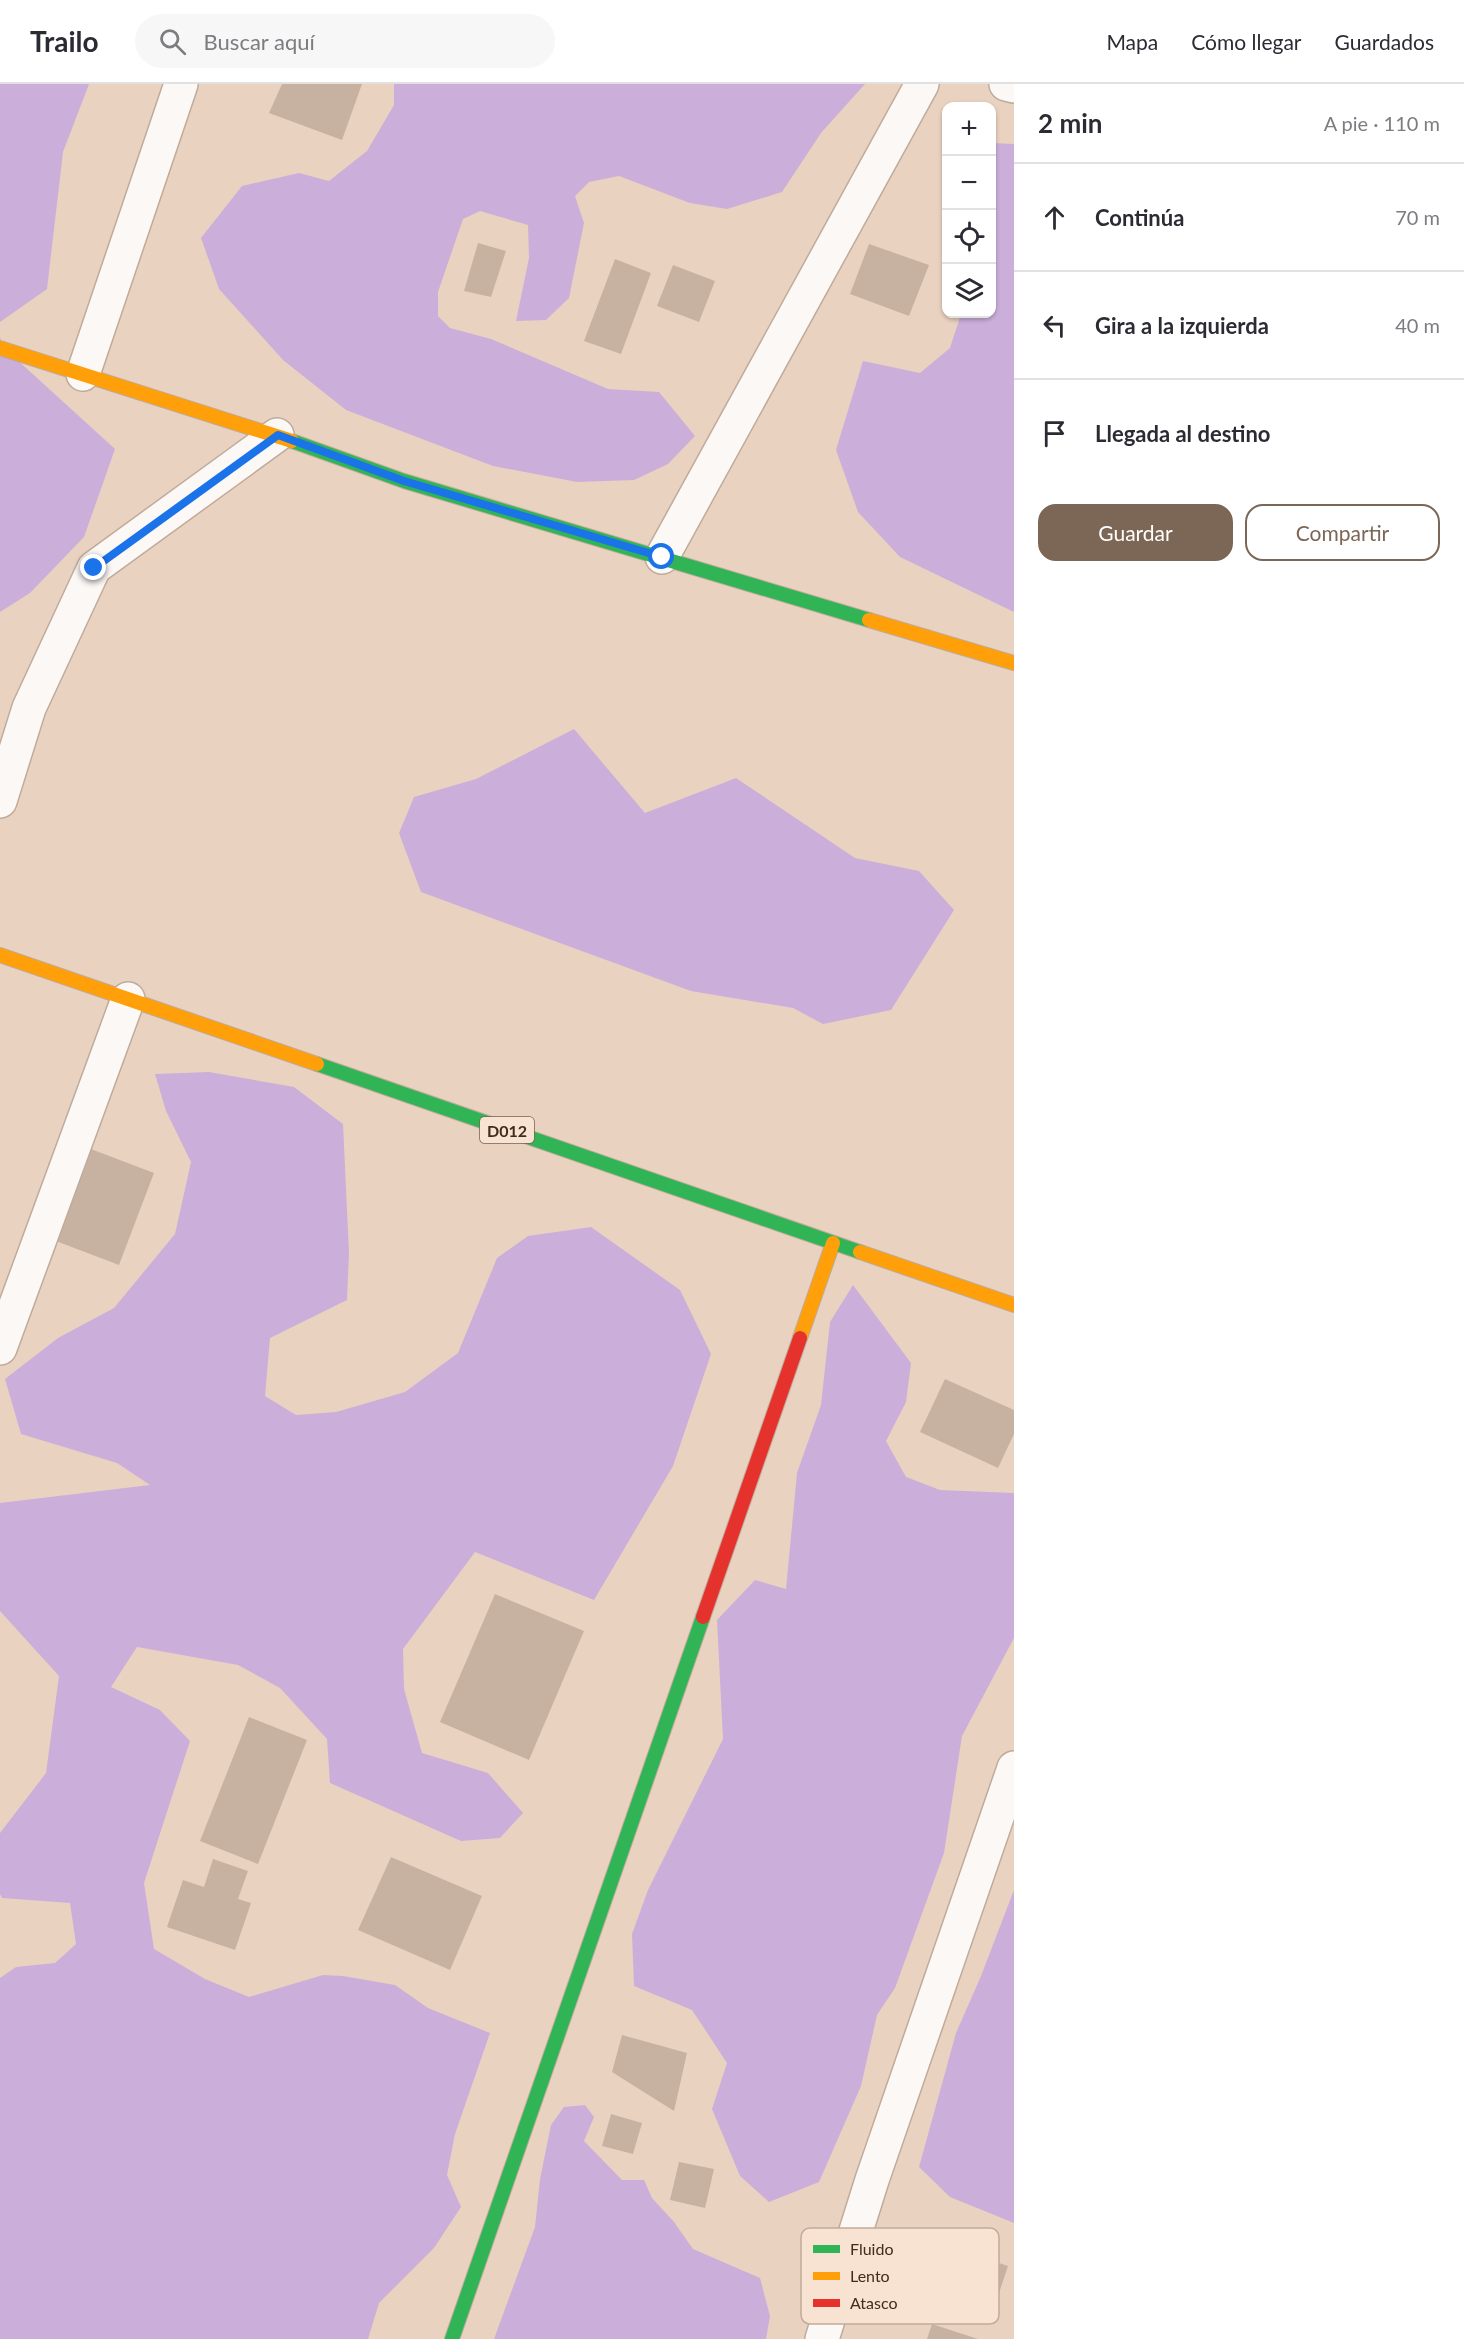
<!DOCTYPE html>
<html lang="es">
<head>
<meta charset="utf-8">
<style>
	body { margin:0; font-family:Lato,sans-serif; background:#f7f7f7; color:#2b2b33 }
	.controls { position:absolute; right:18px; top:18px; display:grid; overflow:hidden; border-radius:12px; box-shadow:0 2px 4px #0004 }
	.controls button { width:54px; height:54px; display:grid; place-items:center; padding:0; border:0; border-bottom:2px solid #e1e1e2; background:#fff; color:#2b2b33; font:30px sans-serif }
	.stop { position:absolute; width:18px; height:18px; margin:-14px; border:4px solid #1a73e8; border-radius:50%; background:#fff }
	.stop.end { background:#1a73e8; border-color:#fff; box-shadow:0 2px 6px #0008 }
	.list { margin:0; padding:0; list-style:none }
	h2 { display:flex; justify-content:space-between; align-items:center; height:78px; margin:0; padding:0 24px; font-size:26px }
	h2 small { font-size:20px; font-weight:400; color:#7c7c81 }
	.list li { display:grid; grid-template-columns:39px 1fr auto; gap:18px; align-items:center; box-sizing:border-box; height:108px; padding:0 24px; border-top:2px solid #e1e1e2 }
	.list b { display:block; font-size:22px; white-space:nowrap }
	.list em { font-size:20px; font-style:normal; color:#7c7c81 }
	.actions { display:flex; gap:12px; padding:18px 24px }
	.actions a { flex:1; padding:14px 0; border:2px solid #7c6655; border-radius:18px; text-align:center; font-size:21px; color:#7c6655 }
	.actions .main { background:#7c6655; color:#fff }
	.icon { flex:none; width:33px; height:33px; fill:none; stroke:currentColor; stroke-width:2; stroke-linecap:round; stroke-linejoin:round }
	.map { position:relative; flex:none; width:1014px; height:2255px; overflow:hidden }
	header { display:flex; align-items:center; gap:36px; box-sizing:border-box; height:84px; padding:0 30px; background:#fff; border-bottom:2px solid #e1e1e2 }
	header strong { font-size:28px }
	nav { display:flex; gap:33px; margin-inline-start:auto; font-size:21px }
	.search { width:420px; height:54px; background:#f7f7f7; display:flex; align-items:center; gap:15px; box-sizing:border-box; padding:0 21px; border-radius:33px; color:#7c7c81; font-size:22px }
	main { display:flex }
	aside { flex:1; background:#fff }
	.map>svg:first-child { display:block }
	.forest { fill:#cbafda }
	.building { fill:#c7b2a2 }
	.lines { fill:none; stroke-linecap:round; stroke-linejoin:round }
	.street-casing { stroke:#bfab9b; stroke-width:36 }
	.fast-casing { stroke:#bfab9b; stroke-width:16 }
	.slow-casing { stroke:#bfab9b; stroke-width:16 }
	.jam-casing { stroke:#bfab9b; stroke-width:16 }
	.street { stroke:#fcf8f6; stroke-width:33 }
	.fast { stroke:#30b455; stroke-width:14 }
	.slow { stroke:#ff9f0a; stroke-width:14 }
	.jam { stroke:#e5322d; stroke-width:14 }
	.route { stroke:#1a73e8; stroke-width:8 }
	.labels { text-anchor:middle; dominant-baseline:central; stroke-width:6; stroke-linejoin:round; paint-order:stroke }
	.shield { fill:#f8e2d2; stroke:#776353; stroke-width:1.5 }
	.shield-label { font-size:16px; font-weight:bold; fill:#402c1c }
	.key { fill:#f8e2d2; stroke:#c1ab9b; stroke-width:1.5 }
	.key-label { font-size:16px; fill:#402c1c }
</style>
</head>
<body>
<header>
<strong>Trailo</strong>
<div class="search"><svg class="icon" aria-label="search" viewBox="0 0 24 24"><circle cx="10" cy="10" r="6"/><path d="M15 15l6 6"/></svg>Buscar aquí</div>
<nav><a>Mapa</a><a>Cómo llegar</a><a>Guardados</a></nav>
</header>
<main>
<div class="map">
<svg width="1014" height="2255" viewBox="0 0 1014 2255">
	<rect width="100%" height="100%" fill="#ead2c0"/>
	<g class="forest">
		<polygon points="0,0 89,0 63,68 47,205 0,238"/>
		<polygon points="394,0 865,0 821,49 782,108 727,125 690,119 619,92 589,98 575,112 584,139 569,214 546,236 516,237 529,174 528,141 480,127 463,135 438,208 438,232 450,244 491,255 608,305 659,308 695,352 668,380 634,396 577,398 493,382 346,326 283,276 219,205 201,154 242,102 299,89 329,97 367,67 394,21"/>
		<polygon points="992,59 1014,60 1014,528 900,473 858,428 836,366 863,277 920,289 950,264 961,230 992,230"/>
		<polygon points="0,252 2,262 115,365 84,453 30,509 0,528"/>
		<polygon points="574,645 645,729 736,694 855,774 919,787 954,826 891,926 823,940 793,924 691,907 421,808 399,749 414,713 476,695"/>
		<polygon points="209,988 294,1003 343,1040 349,1169 347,1216 270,1254 265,1312 296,1331 336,1328 405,1308 458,1269 497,1174 528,1152 591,1143 680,1206 711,1270 673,1382 594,1516 475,1468 403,1565 404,1605 422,1669 488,1689 523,1729 500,1754 461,1757 330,1699 327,1655 280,1604 238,1581 137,1563 111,1603 160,1626 190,1657 144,1799 154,1865 205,1895 249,1913 323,1891 343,1892 395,1901 428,1924 490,1949 455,2050 447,2091 461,2123 434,2164 379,2219 368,2255 0,2255 0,1894 16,1883 55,1879 76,1860 70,1819 2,1814 0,1810 0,1749 46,1689 59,1592 0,1527 0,1419 150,1401 117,1379 21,1350 5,1295 58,1254 114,1224 175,1150 191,1078 166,1027 155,990"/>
		<polygon points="853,1201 911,1279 906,1318 886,1357 906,1393 940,1406 1014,1409 1014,1554 962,1652 944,1769 895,1904 877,1931 861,2002 819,2098 769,2118 740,2092 712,2025 727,1979 692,1926 634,1902 632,1850 648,1806 723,1655 717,1536 755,1496 786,1505 797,1389 821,1321 830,1238"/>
		<polygon points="1014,1806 1014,2139 950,2113 919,2083 956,1949 981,1892"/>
		<polygon points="585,2021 594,2033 584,2057 622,2096 644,2096 652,2114 674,2138 693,2165 760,2194 770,2232 766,2255 494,2255 535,2143 540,2095 551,2041 564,2023"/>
	</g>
	<g class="building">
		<polygon points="282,0 362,0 342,56 269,29"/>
		<polygon points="478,159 506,167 491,213 464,207"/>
		<polygon points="869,160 929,181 909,232 850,210"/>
		<polygon points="615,175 651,189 621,270 584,257"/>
		<polygon points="673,181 715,197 699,238 657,222"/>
		<polygon points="83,1062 154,1089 119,1181 48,1154"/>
		<polygon points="945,1295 1014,1326 1014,1350 998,1384 920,1348"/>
		<polygon points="495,1510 584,1547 529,1676 440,1638"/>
		<polygon points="249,1633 307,1656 258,1780 200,1757"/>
		<polygon points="391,1773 482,1812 450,1886 358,1846"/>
		<polygon points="213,1775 248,1787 238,1815 251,1819 235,1866 167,1843 183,1796 204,1803"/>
		<polygon points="622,1951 687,1969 674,2027 612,1988"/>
		<polygon points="611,2030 642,2039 633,2070 602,2062"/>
		<polygon points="679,2078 714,2085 705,2124 670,2116"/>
		<polygon points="907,2149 1008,2182 989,2239 889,2207"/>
		<polygon points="932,2240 978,2255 927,2255"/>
	</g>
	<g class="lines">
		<defs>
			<g id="street">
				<polyline points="1006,0 1014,2"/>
				<polyline points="83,290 181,0"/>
				<polyline points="662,473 922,0"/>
				<polyline points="0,717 29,624 94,484 277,351"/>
				<polyline points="0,1264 128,915"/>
				<polyline points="822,2255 872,2096 1014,1684"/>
			</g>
			<g id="fast">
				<polyline points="292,357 404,397 869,536"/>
				<polyline points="317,980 860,1168"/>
				<polyline points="452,2255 703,1533"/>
			</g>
			<g id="slow">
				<polyline points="0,264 292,357"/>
				<polyline points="869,536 1014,579"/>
				<polyline points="0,871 317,980"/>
				<polyline points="860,1168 1014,1221"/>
				<polyline points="800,1254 833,1159"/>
			</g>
			<polyline id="jam" points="703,1533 800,1254"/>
		</defs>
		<use href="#street" class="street-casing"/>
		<use href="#fast" class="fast-casing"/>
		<use href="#slow" class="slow-casing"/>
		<use href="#jam" class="jam-casing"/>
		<use href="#street" class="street"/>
		<use href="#fast" class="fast"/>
		<use href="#slow" class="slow"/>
		<use href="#jam" class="jam"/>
	</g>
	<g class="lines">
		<polyline class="route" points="94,484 278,351 404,397 662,473"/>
	</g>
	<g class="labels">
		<rect class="shield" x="480" y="1033" width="54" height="26" rx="4.5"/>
		<g class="shield-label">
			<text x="507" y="1046">D012</text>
		</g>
	</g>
	<rect x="801" y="2144" width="198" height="96" rx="9" class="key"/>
	<rect x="813" y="2161" width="27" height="8" fill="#30b455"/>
	<rect x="813" y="2188" width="27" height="8" fill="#ff9f0a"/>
	<rect x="813" y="2215" width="27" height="8" fill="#e5322d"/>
	<g class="key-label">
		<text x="850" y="2171">Fluido</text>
		<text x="850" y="2198">Lento</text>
		<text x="850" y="2225">Atasco</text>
	</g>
</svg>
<div class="controls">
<button>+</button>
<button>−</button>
<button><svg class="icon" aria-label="locate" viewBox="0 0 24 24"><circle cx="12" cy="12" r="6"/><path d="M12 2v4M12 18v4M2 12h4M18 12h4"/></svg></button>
<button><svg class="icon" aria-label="layers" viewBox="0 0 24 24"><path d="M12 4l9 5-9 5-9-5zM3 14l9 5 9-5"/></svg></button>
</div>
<div class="stop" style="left:662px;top:473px"></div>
<div class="stop end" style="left:94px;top:484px"></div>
</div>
<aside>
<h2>2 min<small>A pie · 110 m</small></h2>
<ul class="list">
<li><svg class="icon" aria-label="ahead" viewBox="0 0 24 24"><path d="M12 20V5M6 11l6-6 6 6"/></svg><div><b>Continúa</b></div><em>70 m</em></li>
<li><svg class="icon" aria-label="left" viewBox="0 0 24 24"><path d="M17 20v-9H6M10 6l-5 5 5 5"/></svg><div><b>Gira a la izquierda</b></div><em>40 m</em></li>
<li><svg class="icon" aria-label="arrive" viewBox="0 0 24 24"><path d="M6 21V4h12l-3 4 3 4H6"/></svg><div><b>Llegada al destino</b></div></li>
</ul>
<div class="actions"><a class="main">Guardar</a><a>Compartir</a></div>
</aside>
</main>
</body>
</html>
